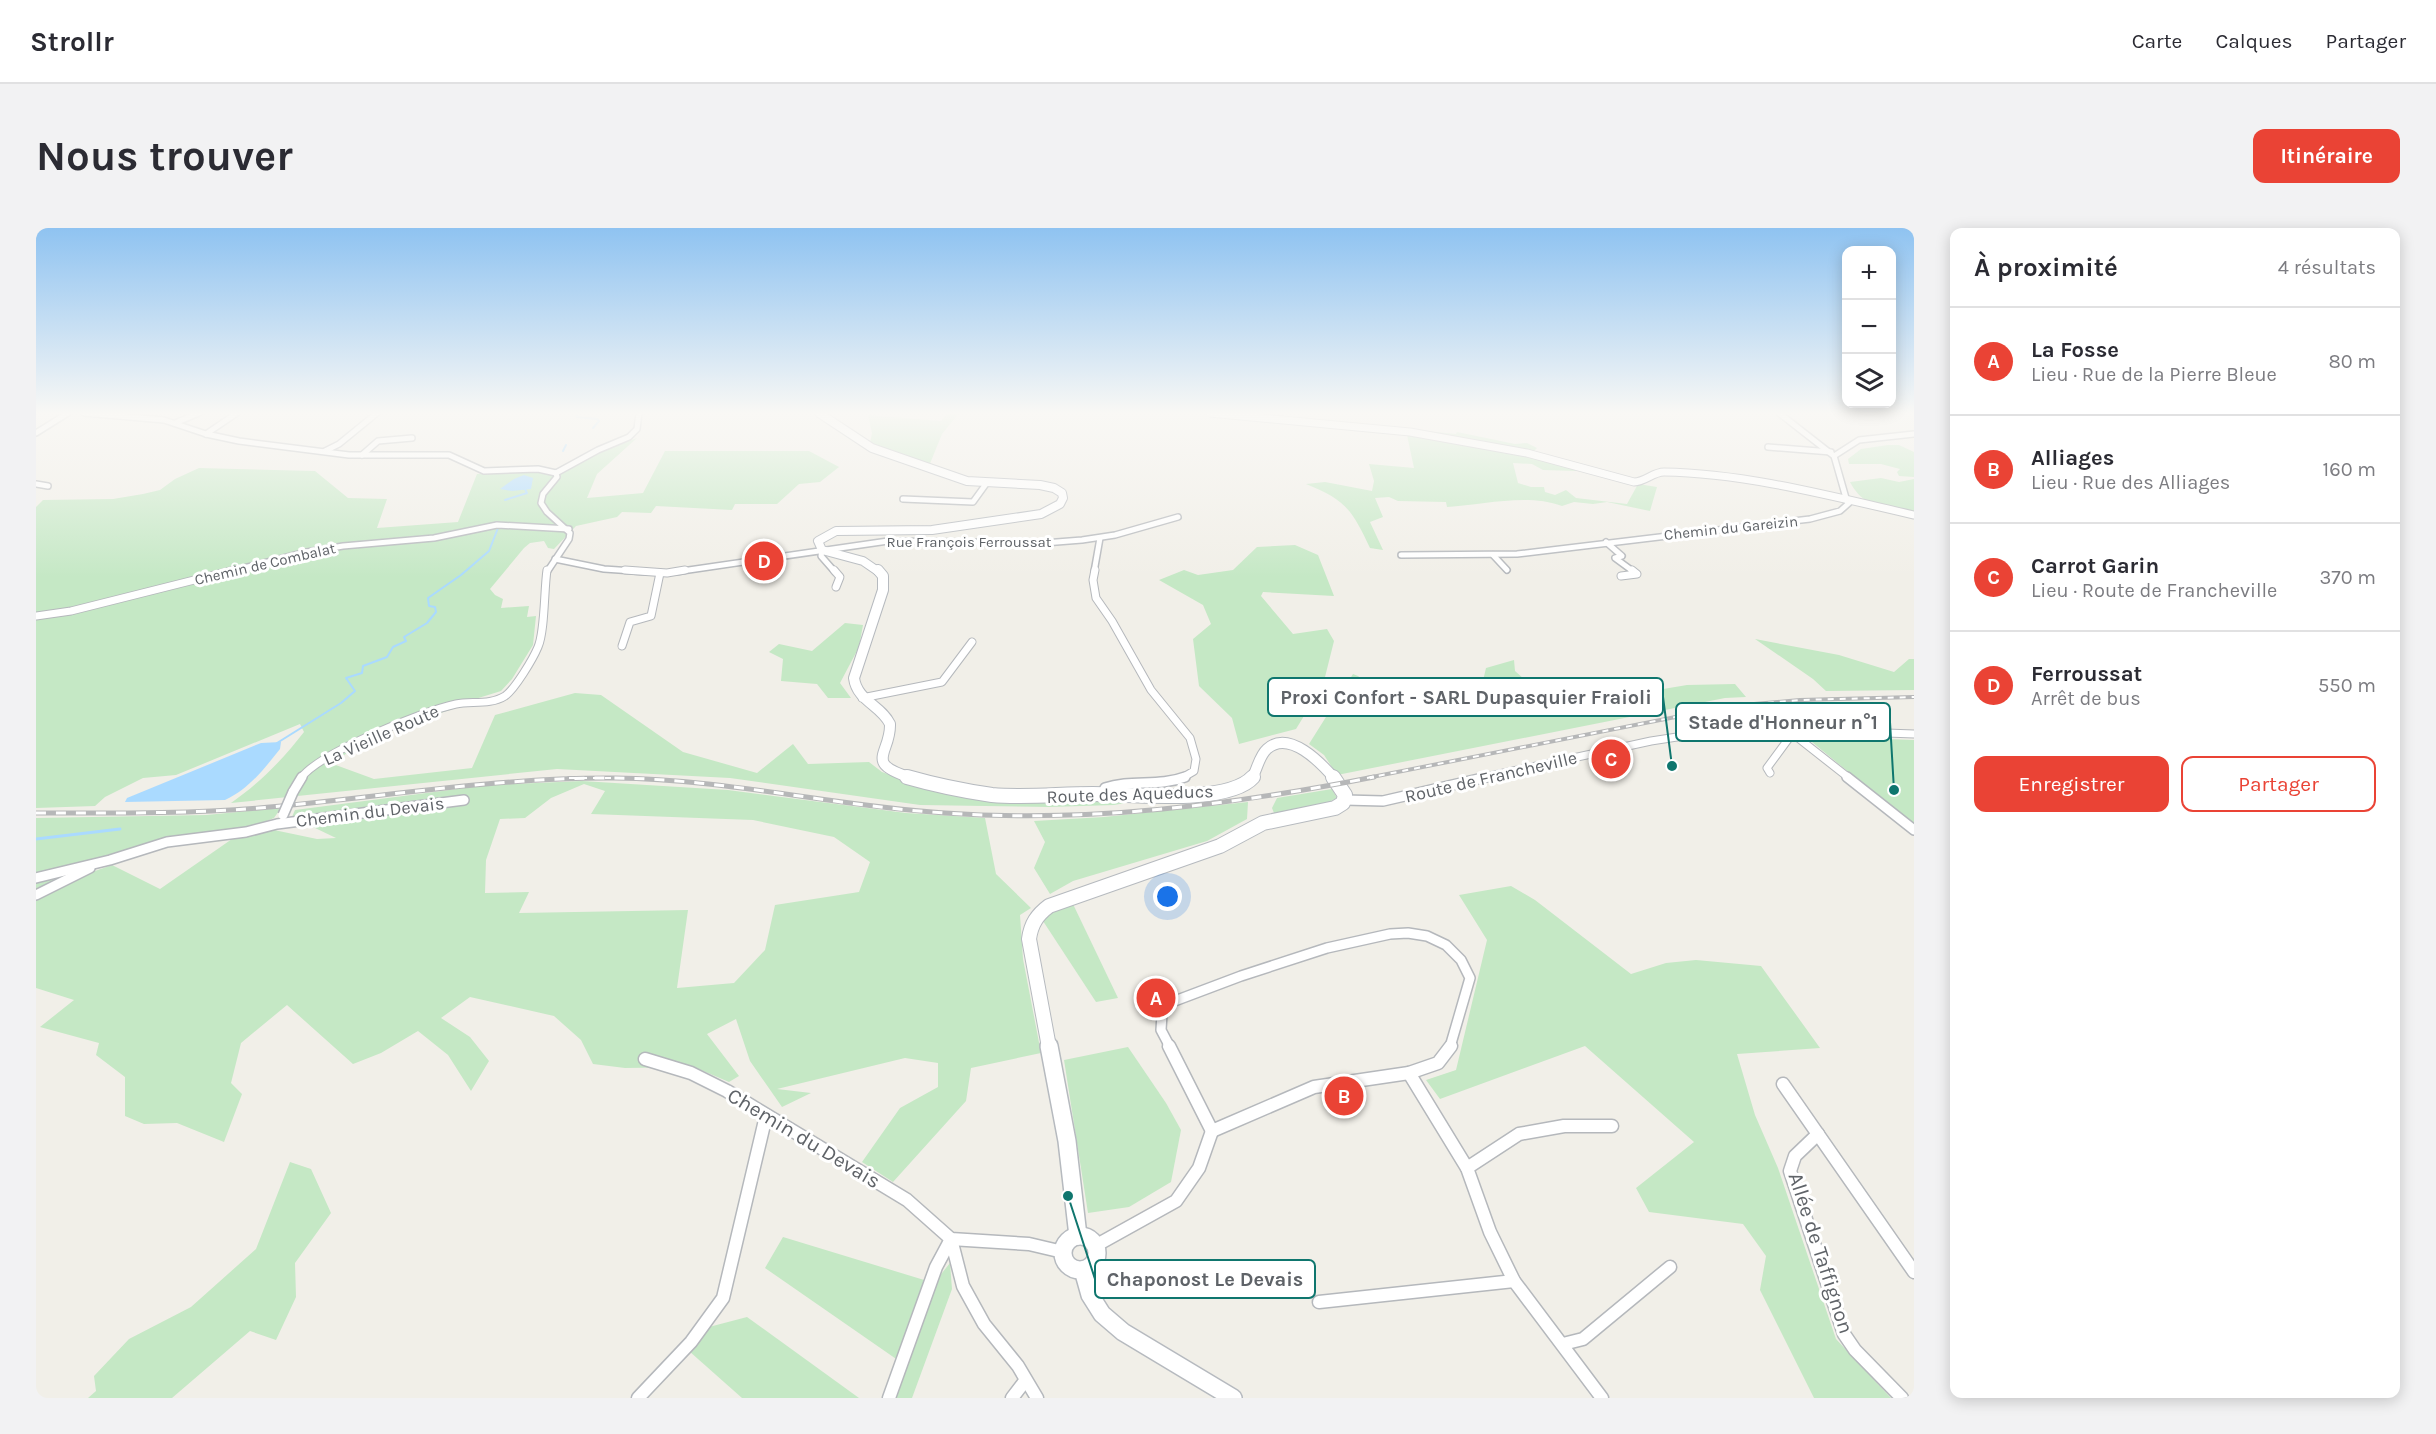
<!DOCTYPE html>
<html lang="fr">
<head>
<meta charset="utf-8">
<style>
	body { margin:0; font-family:Karla,sans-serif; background:#f2f2f3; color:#2b2b33 }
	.controls { position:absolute; right:18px; top:18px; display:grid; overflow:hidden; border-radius:12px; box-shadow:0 3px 15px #0003 }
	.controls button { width:54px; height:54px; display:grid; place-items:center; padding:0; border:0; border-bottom:2px solid #e1e1e2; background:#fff; color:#2b2b33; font:30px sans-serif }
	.you { position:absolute; left:1132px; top:669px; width:21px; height:21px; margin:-15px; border:4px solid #fff; border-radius:50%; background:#1a73e8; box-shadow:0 0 0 9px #1a73e833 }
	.badge { display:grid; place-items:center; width:39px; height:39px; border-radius:50%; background:#ea4335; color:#fff; font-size:20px; font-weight:700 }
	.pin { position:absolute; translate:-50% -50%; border:3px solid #fff; box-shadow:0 2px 6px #0006 }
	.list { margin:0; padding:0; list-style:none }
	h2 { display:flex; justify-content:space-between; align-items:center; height:78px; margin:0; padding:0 24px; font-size:26px }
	h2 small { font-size:20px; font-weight:400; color:#7c7c81 }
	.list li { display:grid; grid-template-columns:39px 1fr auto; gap:18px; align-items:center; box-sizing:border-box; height:108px; padding:0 24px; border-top:2px solid #e1e1e2 }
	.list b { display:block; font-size:22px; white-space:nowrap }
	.list p { margin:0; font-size:20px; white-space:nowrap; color:#7c7c81 }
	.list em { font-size:20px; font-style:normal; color:#7c7c81 }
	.actions { display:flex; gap:12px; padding:18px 24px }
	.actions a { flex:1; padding:14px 0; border:2px solid #ea4335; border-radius:12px; text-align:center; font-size:21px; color:#ea4335 }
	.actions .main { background:#ea4335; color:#fff }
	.icon { flex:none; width:33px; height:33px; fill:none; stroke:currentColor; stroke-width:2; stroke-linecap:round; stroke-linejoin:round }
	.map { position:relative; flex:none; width:1878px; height:1170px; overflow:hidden; border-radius:12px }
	header { display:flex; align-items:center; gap:36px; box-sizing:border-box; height:84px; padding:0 30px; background:#fff; border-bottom:2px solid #e1e1e2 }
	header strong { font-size:28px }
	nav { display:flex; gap:33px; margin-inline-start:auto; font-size:21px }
	.intro { display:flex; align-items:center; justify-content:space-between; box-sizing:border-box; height:144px; padding:0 36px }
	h1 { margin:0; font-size:42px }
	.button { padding:15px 27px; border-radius:12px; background:#ea4335; color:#fff; font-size:21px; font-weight:700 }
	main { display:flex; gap:36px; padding:0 36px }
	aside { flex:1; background:#fff; border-radius:12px; box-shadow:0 3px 15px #0003 }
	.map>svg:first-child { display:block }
	.green { fill:#c5e8c5; fill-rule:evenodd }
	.water { fill:#aadaff }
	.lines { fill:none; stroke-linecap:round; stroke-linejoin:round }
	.stream-far1 { stroke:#aadaff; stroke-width:2 }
	.stream { stroke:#aadaff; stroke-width:3 }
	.minor-far3-casing { stroke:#b5b8bc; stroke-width:8 }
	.minor-far2-casing { stroke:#b5b8bc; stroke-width:9 }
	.minor-far1-casing { stroke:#b5b8bc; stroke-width:12 }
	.minor-casing { stroke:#b5b8bc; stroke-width:15 }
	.tertiary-casing { stroke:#b5b8bc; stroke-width:9 }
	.secondary-far3-casing { stroke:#b6babf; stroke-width:10 }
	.secondary-far2-casing { stroke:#b6babf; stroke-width:12 }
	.secondary-far1-casing { stroke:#b6babf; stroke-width:16 }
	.secondary-casing { stroke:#b6babf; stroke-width:20 }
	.minor-far3 { stroke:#fff; stroke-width:5 }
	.minor-far2 { stroke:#fff; stroke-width:7 }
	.minor-far1 { stroke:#fff; stroke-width:9 }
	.minor { stroke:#fff; stroke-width:12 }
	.tertiary { stroke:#fff; stroke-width:7 }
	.secondary-far3 { stroke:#fff; stroke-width:8 }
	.secondary-far2 { stroke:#fff; stroke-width:10 }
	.secondary-far1 { stroke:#fff; stroke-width:14 }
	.secondary { stroke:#fff; stroke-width:17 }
	.rail-far1-casing { stroke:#b6b7b8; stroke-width:4 }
	.rail-casing { stroke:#b6b7b8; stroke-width:5 }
	.rail-far1 { stroke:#fff; stroke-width:2; stroke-dasharray:6; stroke-linecap:butt }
	.rail { stroke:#fff; stroke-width:3; stroke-dasharray:10; stroke-linecap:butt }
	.minor-bridge-casing { stroke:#b5b8bc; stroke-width:12; stroke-linecap:butt }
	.minor-bridge { stroke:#fff; stroke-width:9 }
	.labels { text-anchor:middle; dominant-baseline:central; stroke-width:6; stroke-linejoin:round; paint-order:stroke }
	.far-street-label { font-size:15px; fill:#5f6368; stroke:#fff }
	.street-label { font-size:18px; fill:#5f6368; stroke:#fff }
	.near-street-label { font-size:21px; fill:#5f6368; stroke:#fff }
	.leader { fill:none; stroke:#0f766e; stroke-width:2 }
	.callout-dot { fill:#0f766e; stroke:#fff; stroke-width:2 }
	.callout { fill:#fff; stroke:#0f766e; stroke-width:2 }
	.callout-label { font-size:20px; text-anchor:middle; font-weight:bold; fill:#5f6368 }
</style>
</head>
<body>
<header>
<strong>Strollr</strong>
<nav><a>Carte</a><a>Calques</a><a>Partager</a></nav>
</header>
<div class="intro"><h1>Nous trouver</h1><a class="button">Itinéraire</a></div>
<main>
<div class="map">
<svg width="1878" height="1170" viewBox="0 0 1878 1170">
	<rect width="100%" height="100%" fill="#f1efe8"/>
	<g class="green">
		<polygon points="912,185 923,185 906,206 893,238 834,215 836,205 832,187 905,193"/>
		<path d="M1379,202L1420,206L1421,204L1479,216L1491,215L1501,220L1498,223L1544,238L1540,243L1507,242L1496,236L1477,235L1482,255L1495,259H1508L1509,264L1519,267L1530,262L1540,270L1591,276L1602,256L1621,259L1614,283L1571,274L1557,276L1538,274L1526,278C1491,265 1447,277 1411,279L1410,274L1362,273L1353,269L1339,270L1347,289L1334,294L1347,322L1334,320C1316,282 1310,272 1270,256L1289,254L1336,263L1338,253L1333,236L1378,240L1371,207Z"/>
		<path d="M601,210L561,246L551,270L607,265L629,223H773L803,239L784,254L763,256L741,276H699L696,282L620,278L615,285L586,284L581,289L540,298L518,321L512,320L508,313L494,315L488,320L454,361L459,367L467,371L465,380L493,378L491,389L500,388L497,417L476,451L465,463L436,472L417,474V481C381,493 325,510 297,536L338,551L436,540L459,487L539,465L565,467L647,524L721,545L757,516L772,536L833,534L846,544L877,555L1100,573L1078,577L1014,579L884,577L694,550L521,541L195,575C223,556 248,530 268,504L264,496L140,547L107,550L69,569L59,578L0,580V279L7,272L77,271L107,266L124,262L139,251L163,240L279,243L312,270L351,271L341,300L422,294L441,246L536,240L563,224Z"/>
		<polygon points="1852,217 1863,217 1878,224 1878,249 1863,248 1861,244 1864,241 1845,236 1813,236 1812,231 1825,221"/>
		<path d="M1845,250L1863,254L1878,251V286C1850,280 1828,281 1814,254Z"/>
		<polygon points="1259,317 1282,327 1298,368 1227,364 1225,368 1257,406 1291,401 1298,413 1287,457 1260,501 1203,516 1196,490 1163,458 1157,411 1175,396 1167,377 1123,352 1148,342 1162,347 1197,342 1221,319"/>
		<polygon points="809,395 827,397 823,419 804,455 815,470 792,470 781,456 745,453 747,431 733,424 743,416 776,423"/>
		<polygon points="1719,411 1803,427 1858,444 1873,431 1878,431 1878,462 1790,463 1777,451"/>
		<polygon points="1478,432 1479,443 1520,479 1651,457 1699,456 1710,469 1689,470 1301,547 1288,527 1273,516 1317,446 1322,448 1353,475 1446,457 1450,440"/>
		<polygon points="1767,508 1878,512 1878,598 1776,514"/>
		<path d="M546,553L692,562L870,585L949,590L960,646L995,680L984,687L987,731L1005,825L935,840L930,873L857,954L826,934L864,880L902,859V835L869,830L741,861L775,865L746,879L714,833L700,791L671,806L703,848L693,854L658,839L589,840L557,836L545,812L518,788L434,769L405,790L434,809L453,833L435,863L412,827L382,803L345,825L317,836L251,777L205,815L195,855L206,866L188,914L141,895L108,896L89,888V849L60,827L63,815L4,799L38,772L0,760V590L170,587L245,580L238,590L214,600L151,607L120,613L57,632L59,643L76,637L124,661L196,611L238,602L281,611L300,610L256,589L259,582L452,557ZM548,556L569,563L555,586L717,592L798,609L834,634L823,664L739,677L729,722L698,755L641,760L652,682L483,685L493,664L449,665L450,632L464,591L489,590L515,570Z"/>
		<polygon points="1296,561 1301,570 1289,576 1238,585 1236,580 1241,570"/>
		<polygon points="1212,574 1211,591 1171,613 1037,653 1014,666 998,640 1009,614 998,593 1068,589"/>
		<polygon points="1475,658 1499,672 1595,746 1630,735 1660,732 1725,738 1784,820 1701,826 1719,887 1742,940 1800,1111 1855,1170 1778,1170 1724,1062 1730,1028 1707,996 1613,984 1600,960 1658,914 1549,818 1404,871 1390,852 1420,842 1451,712 1423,667"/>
		<polygon points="1036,674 1082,770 1060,774 1007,693 1017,682"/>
		<polygon points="1092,819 1130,875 1145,902 1135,954 1093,979 1052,985 1028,832"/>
		<polygon points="254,934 275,941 295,985 259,1035 260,1069 240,1112 214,1103 136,1170 52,1170 60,1163 58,1148 93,1111 155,1079 220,1021"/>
		<polygon points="747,1009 898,1055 914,1035 916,1061 876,1170 853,1170 866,1135 729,1040"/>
		<polygon points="711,1089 823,1170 706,1170 653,1123 673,1099"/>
	</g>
	<g class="water">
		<polygon points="488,247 497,250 495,261 476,263 464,261 478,251"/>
		<path d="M245,514L244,521C228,541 213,561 189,572L89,574L91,570L225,515Z"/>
	</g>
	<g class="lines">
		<g class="stream-far1">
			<polyline points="540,185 541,189 561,191 563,193 557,200"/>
			<polyline points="527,223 530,217"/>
			<polyline points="469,272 491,265 488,259"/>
			<polyline points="241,515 305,475 319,463 310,450 326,445 327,438 351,429 357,419 370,413 368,409 391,395 400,384 399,379 393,378 392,370 425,347 453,323 462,300"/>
		</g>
		<polyline class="stream" points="0,611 84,601"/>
		<defs>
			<g id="minor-far3">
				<polyline points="48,185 128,192 170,206 203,213 313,227 413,227 448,243 502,241 520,245"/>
				<polyline points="1743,185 1798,228 1810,270"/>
				<polyline points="139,195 163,185"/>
				<polyline points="0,205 32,185"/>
				<polyline points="170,206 201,185"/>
				<polyline points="1732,219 1795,224"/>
				<polyline points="289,223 303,216 341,185"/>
				<polyline points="326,227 342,213 376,210"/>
				<polyline points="1798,228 1823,212 1878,206"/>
				<polyline points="520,245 562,222 593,209 601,201 603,185"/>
				<polyline points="0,256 12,258"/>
				<polyline points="867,271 937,274 950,256"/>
				<polyline points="1570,314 1586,328 1579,330 1598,344"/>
				<polyline points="786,322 785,328 799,344"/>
				<polyline points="1365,327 1481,326 1774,291 1804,283 1813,275 1811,273"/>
				<polyline points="1457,327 1471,342"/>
				<polyline points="519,331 568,341 612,344"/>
				<polyline points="192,344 271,324 307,318 398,310 461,297 533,301"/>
				<polyline points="511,344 533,311 534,305 511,284 505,275 507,266 521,249 520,245"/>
				<polyline points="639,344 852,313 1008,315 1046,312 1079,307 1142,289"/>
				<polyline points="1058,344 1064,310"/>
			</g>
			<g id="minor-far2">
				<polyline points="589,342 631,345 649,342"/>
				<polyline points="798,342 804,349 800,359"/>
				<polyline points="1059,342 1057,352 1060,370 1076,393 1115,462 1154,510 1160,531 1158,543 1146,550"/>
				<polyline points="1585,348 1601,346 1596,342"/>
				<polyline points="0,388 35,383 198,342"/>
				<polyline points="586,418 594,394 615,388 624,345"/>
				<polyline points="826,470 906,454 936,414"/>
				<polygon points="1739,487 1756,493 1758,500 1748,502 1732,495 1730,489"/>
				<polyline points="1758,496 1823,504 1878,506"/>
				<polyline points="1752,502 1813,550"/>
				<polyline points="1734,545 1731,540 1756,506"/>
				<path d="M265,550C283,525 387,483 420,476C435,473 455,477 469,468C479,461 497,431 502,419C509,403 508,362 511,342"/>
				<polyline points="1445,550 1615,513 1732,495"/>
			</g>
			<g id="minor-far1">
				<polyline points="1811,549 1878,602"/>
				<polyline points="257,564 266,549"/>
				<path d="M1066,567L1069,560C1095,551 1123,559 1149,549"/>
				<polyline points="1309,572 1347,573 1451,549"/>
				<polyline points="0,650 74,632 131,614 210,604 241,596 428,572"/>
				<polyline points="0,667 54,640"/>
				<polyline points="1134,819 1125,802 1126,786 1136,774 1205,748 1291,720 1354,706 1372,705 1391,708 1410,717 1425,732 1434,750 1414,819"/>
			</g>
			<g id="minor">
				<polyline points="1133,818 1176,903"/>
				<polyline points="609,831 655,845 691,863 871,972 915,1011 993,1016 1027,1024"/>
				<polyline points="1373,845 1431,940 1454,1004 1478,1053 1566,1170"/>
				<polyline points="1747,856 1878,1044"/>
				<polyline points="1176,903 1278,859 1373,845 1402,835 1415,818"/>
				<polyline points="1782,906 1759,928 1754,943 1808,1106 1819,1122 1866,1170"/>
				<polyline points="1431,940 1483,906 1528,898 1576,898"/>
				<polyline points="915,1011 927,1058 948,1096 982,1138 1001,1170"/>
				<polyline points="1059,1018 1140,973 1163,940 1176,903"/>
				<polyline points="1283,1074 1478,1053"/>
				<polyline points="1527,1116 1547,1111 1634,1039"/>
				<polyline points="602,1170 655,1114 687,1070 730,888"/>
				<polyline points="853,1170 900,1039 915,1011"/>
				<polyline points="976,1170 989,1153"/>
			</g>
			<path id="tertiary" d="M1174,185L1374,204L1491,225L1598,254C1609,254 1617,244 1628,244C1709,245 1799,269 1878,287"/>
			<polyline id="secondary-far3" points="783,185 836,220 931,253 1004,257 1018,260 1026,265 1027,270 1024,276 1005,286 896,302 800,303 782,313 786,322 827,333 843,344"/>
			<g id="secondary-far2">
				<path d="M842,342L847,348V362L818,450C821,473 845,477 854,496C855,526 826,535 876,550"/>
				<path d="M1216,550C1221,542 1223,528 1231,521C1253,501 1285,535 1298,550"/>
			</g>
			<g id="secondary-far1">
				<path d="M871,549C899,557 928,563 956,567C990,570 1023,566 1057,566C1094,566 1192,577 1217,549"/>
				<path d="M1013,819L993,711C995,696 1001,687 1013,678L1184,618L1227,595L1299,580L1307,575L1309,567L1297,549"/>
			</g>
			<g id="secondary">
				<polyline points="1013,818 1031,913 1042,1008"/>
				<circle cx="1044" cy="1025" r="17"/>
				<polyline points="1047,1042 1054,1067 1066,1086 1087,1104 1197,1170"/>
			</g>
		</defs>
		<use href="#minor-far3" class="minor-far3-casing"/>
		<use href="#minor-far2" class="minor-far2-casing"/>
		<use href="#minor-far1" class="minor-far1-casing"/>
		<use href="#minor" class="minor-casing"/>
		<use href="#tertiary" class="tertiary-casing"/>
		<use href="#secondary-far3" class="secondary-far3-casing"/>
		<use href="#secondary-far2" class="secondary-far2-casing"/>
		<use href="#secondary-far1" class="secondary-far1-casing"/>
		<use href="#secondary" class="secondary-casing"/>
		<use href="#minor-far3" class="minor-far3"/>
		<use href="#minor-far2" class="minor-far2"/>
		<use href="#minor-far1" class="minor-far1"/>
		<use href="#minor" class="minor"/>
		<use href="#tertiary" class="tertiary"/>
		<use href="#secondary-far3" class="secondary-far3"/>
		<use href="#secondary-far2" class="secondary-far2"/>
		<use href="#secondary-far1" class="secondary-far1"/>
		<use href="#secondary" class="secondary"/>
		<defs>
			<g id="rail-far1">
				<polyline points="533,550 589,550"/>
				<polyline points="1331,550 1695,478 1764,472 1878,469"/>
			</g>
			<path id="rail" d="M0,585C74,585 149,586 223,580C342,570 460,549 579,550C690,551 798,578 909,585C1053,595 1196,577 1338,549"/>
		</defs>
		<use href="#rail-far1" class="rail-far1-casing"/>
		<use href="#rail" class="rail-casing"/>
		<use href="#rail-far1" class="rail-far1"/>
		<use href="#rail" class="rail"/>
		<defs>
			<polyline id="minor-bridge" points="247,587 257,564"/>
		</defs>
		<use href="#minor-bridge" class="minor-bridge-casing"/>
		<use href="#minor-bridge" class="minor-bridge"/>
	</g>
	<linearGradient id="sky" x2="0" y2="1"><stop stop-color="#8fc3f1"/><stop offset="0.53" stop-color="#f9f8f5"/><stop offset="1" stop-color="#f9f8f5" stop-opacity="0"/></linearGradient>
	<rect width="1878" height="349" fill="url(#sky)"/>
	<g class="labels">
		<g class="far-street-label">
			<text transform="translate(1695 300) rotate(-6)">Chemin du Gareizin</text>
			<text x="933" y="314">Rue François Ferroussat</text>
			<text transform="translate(229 336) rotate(-13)">Chemin de Combalat</text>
		</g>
		<g class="street-label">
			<text transform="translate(345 507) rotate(-24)">La Vieille Route</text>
			<text transform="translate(1455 549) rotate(-13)">Route de Francheville</text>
			<text transform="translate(1094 566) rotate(-2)">Route des Aqueducs</text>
			<text transform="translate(334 584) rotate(-7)">Chemin du Devais</text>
		</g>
		<g class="near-street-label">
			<text transform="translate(768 910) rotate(31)">Chemin du Devais</text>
			<text transform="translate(1785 1025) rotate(72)">Allée de Taffignon</text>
		</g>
	</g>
	<path class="leader" d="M1636 538L1627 469M1858 562L1854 494M1032 968L1059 1051"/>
	<g class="callout-dot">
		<circle cx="1636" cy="538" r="6"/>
		<circle cx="1858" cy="562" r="6"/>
		<circle cx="1032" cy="968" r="6"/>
	</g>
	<g class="callout">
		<rect x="1232" y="450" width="395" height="38" rx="6"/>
		<rect x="1640" y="475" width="214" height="38" rx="6"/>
		<rect x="1059" y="1032" width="220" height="38" rx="6"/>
	</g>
	<g class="callout-label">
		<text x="1430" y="476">Proxi Confort - SARL Dupasquier Fraioli</text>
		<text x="1747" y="501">Stade d'Honneur n°1</text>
		<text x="1169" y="1058">Chaponost Le Devais</text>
	</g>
</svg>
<div class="controls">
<button>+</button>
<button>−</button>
<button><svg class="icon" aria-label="layers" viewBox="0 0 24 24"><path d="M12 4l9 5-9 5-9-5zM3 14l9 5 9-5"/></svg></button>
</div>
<div class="you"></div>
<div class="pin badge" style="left:1120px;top:770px">A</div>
<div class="pin badge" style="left:1308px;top:868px">B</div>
<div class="pin badge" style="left:1575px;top:531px">C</div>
<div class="pin badge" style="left:728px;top:333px">D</div>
</div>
<aside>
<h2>À proximité<small>4 résultats</small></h2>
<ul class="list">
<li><span class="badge">A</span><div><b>La Fosse</b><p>Lieu · Rue de la Pierre Bleue</p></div><em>80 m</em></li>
<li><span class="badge">B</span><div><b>Alliages</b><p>Lieu · Rue des Alliages</p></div><em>160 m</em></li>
<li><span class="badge">C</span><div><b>Carrot Garin</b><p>Lieu · Route de Francheville</p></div><em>370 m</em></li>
<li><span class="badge">D</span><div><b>Ferroussat</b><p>Arrêt de bus</p></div><em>550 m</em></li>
</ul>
<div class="actions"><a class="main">Enregistrer</a><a>Partager</a></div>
</aside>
</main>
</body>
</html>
